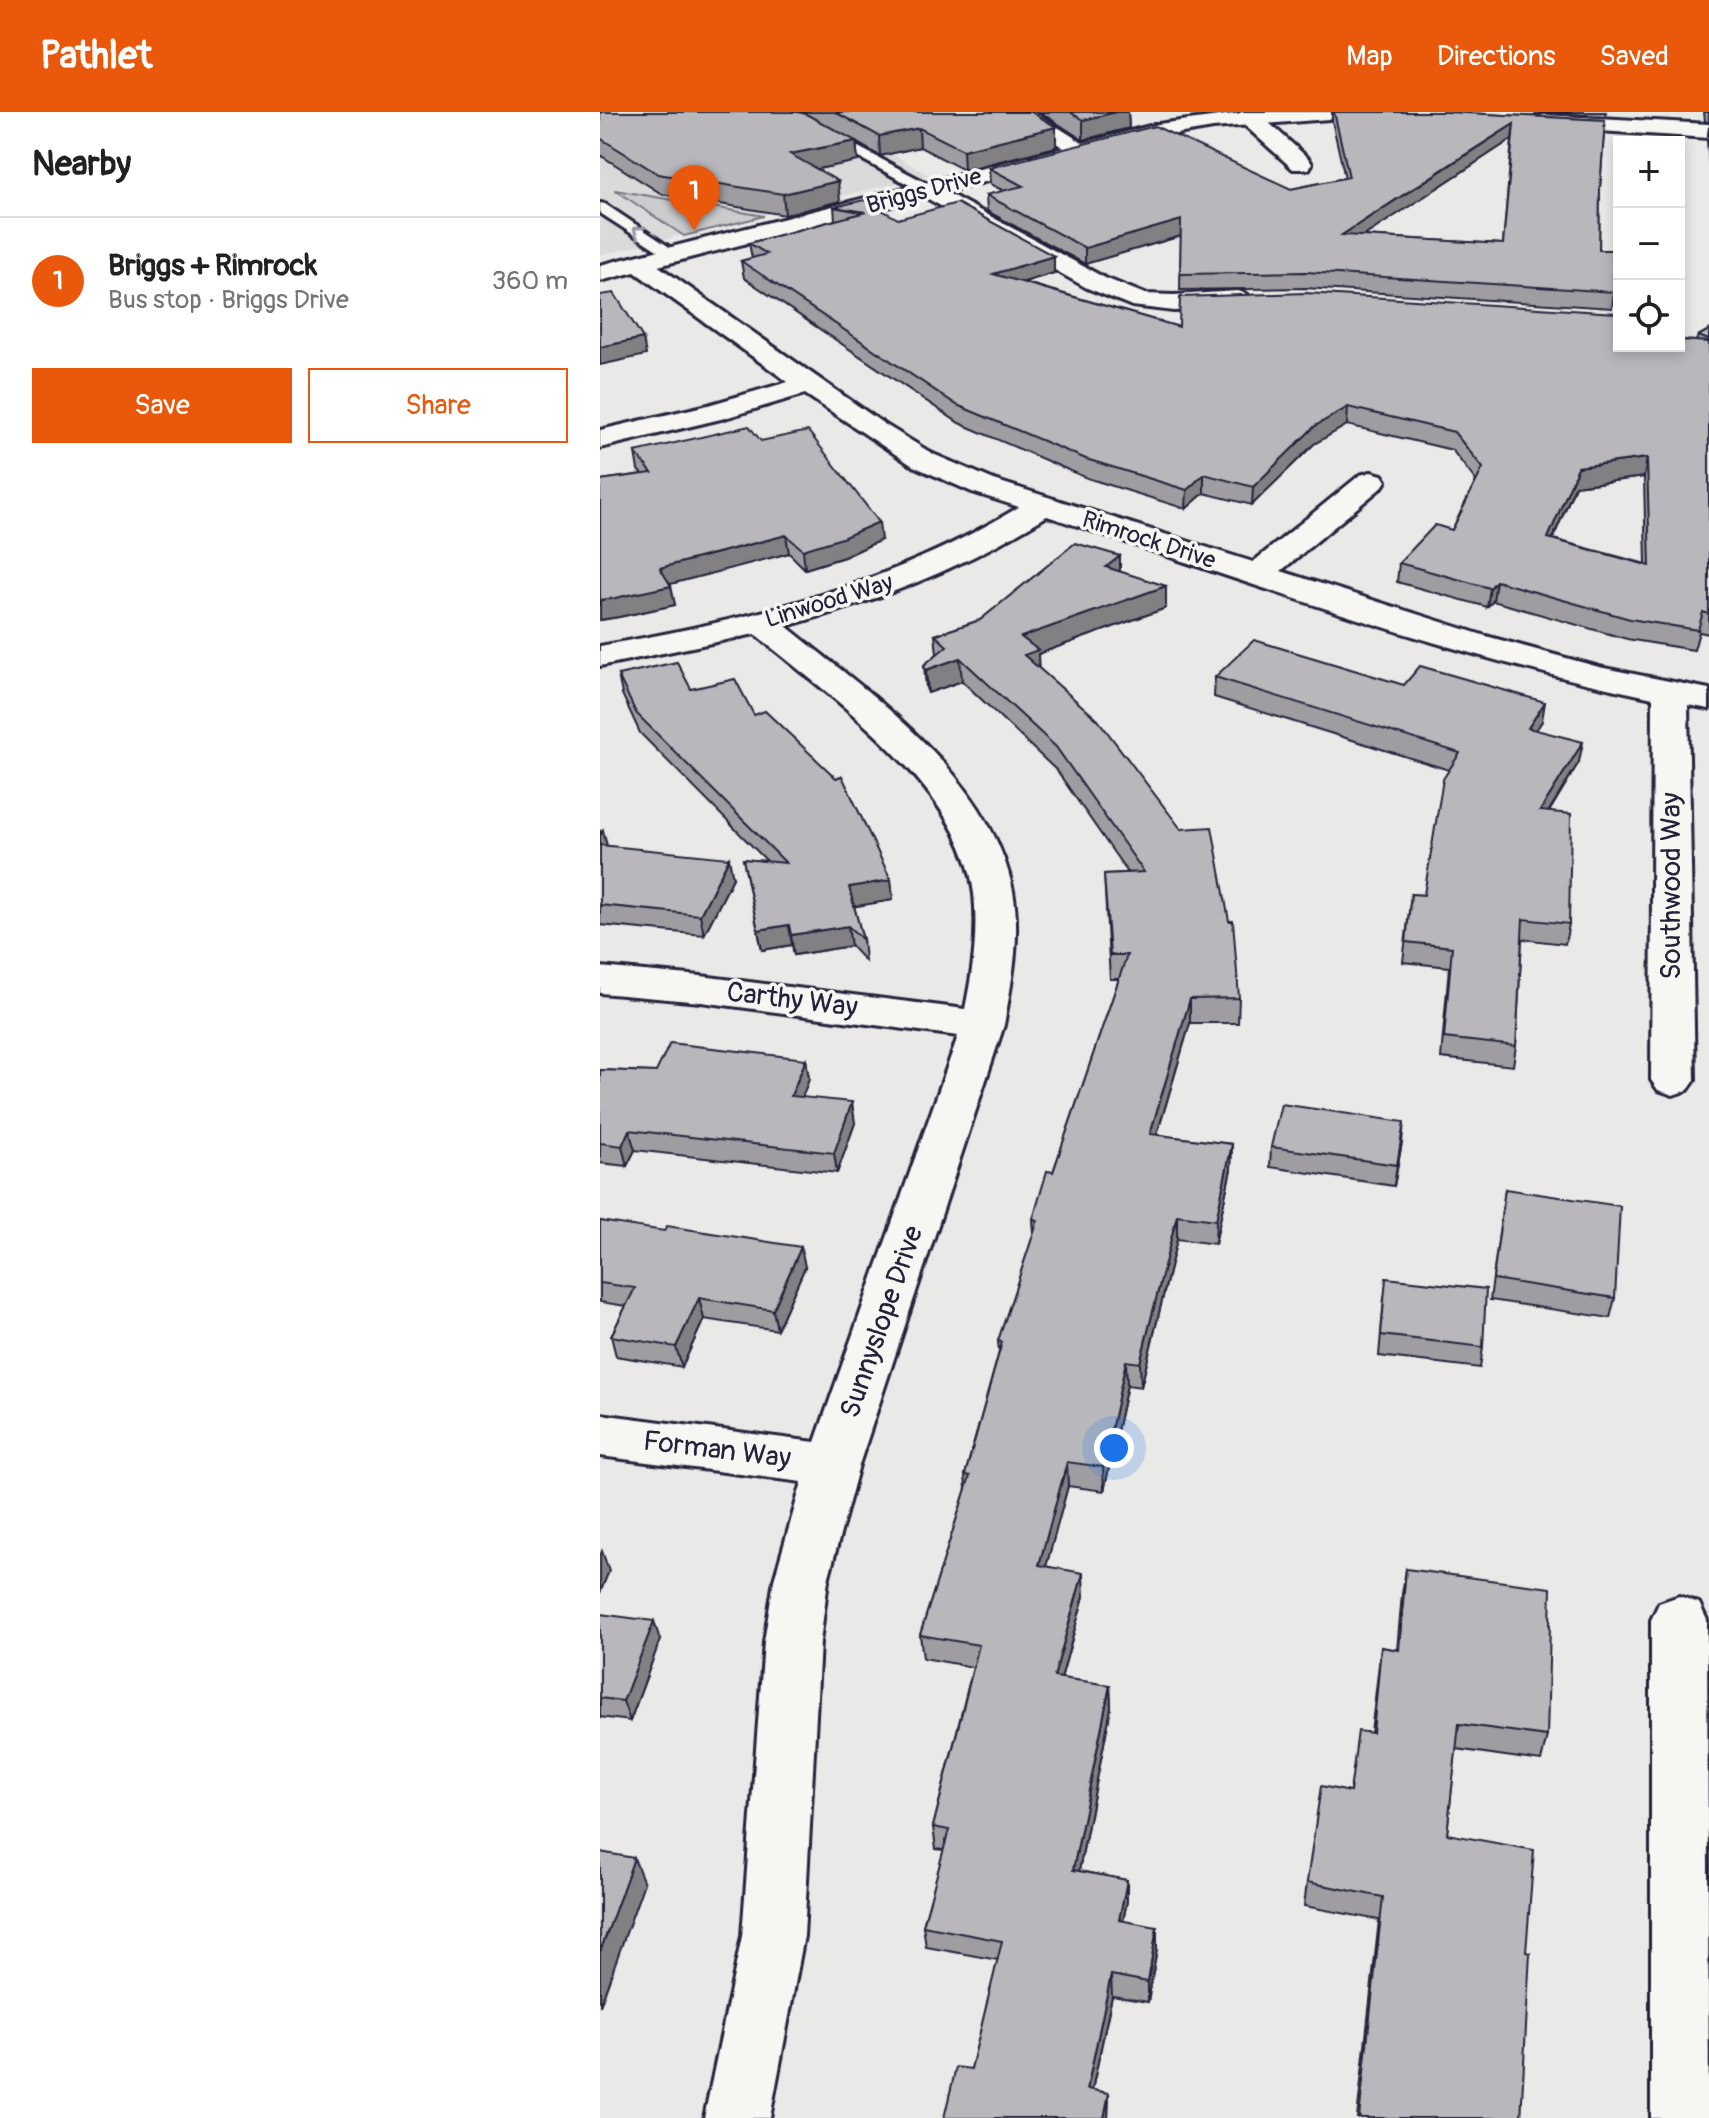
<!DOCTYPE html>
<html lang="en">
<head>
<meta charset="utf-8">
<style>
	body { margin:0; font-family:Pangolin,sans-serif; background:#f6f6f6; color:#202124 }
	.controls { position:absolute; right:24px; top:24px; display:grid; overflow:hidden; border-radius:0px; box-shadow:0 4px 12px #0003 }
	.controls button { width:72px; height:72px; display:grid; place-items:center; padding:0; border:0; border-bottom:2px solid #e0e0e0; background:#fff; color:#202124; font:40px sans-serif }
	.you { position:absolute; left:514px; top:1336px; width:28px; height:28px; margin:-20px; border:6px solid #fff; border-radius:50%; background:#1a73e8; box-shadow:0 0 0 12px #1a73e833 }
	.badge { display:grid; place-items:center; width:52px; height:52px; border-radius:50%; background:#ea580c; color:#fff; font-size:26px; font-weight:700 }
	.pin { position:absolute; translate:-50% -66px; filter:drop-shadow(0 2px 4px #0008) }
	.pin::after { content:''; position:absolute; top:42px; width:28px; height:24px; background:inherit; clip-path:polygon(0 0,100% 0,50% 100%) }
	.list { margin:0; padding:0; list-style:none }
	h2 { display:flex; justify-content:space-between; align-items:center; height:104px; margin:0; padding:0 32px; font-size:34px }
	h2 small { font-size:26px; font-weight:400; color:#757577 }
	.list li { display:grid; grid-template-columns:52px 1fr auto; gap:24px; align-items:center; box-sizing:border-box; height:128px; padding:0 32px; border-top:2px solid #e0e0e0 }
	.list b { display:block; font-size:30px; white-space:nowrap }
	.list p { margin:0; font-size:26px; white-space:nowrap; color:#757577 }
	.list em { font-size:26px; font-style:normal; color:#757577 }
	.actions { display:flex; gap:16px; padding:24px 32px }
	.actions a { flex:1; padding:18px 0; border:2px solid #ea580c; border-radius:0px; text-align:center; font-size:28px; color:#ea580c }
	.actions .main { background:#ea580c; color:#fff }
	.icon { flex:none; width:44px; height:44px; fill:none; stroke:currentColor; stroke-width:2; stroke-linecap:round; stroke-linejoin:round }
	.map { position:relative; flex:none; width:1109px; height:2006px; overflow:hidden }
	header { display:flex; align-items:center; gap:48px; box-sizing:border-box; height:112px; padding:0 40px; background:#ea580c; color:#fff }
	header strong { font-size:38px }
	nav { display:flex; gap:44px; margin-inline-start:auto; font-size:28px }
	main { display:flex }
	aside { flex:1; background:#fff }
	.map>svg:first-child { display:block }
	.built { fill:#dadada }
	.green { fill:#ccccce; stroke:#777784; stroke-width:2 }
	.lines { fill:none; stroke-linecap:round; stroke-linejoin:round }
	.service-casing { stroke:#22223b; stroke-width:6 }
	.minor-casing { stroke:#22223b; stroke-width:6 }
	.tertiary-casing { stroke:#22223b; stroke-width:6 }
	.service { fill:#f6f6f2; fill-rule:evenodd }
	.minor { fill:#f6f6f2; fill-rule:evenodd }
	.tertiary { fill:#f6f6f2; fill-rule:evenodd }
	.wall { fill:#9e9ea2; stroke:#22223b; stroke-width:2; fill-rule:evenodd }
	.shaded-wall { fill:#818184; stroke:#22223b; stroke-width:2 }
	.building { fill:#b8b8bc; stroke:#22223b; stroke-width:2; fill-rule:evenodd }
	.oneway { stroke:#9797a0 }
	.labels { text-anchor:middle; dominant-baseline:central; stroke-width:7; stroke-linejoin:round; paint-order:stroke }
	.far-street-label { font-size:24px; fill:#22223b; stroke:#f6f6f2 }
	.street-label { font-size:28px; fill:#22223b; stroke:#f6f6f2 }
</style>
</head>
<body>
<header>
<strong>Pathlet</strong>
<nav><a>Map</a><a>Directions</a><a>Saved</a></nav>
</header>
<main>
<aside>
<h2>Nearby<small></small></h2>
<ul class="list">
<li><span class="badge">1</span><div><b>Briggs + Rimrock</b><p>Bus stop · Briggs Drive</p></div><em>360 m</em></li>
</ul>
<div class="actions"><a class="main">Save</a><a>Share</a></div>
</aside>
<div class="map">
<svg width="1109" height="2006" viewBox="0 0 1109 2006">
	<rect width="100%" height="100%" fill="#e9e9e7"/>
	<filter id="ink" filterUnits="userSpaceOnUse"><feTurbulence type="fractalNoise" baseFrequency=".0125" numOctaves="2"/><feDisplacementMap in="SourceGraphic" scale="16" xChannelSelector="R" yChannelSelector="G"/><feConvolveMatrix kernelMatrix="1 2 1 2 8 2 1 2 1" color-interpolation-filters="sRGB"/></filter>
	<g filter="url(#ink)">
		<polygon class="built" points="0,0 198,0 267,40 283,37 329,63 0,143"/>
		<polygon class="green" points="15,78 164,104 84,124"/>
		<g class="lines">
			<defs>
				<g id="service">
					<polygon points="226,18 334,75 336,78 324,81 221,25 221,19"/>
					<polygon points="0,91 5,92 83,144 76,148 71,147 0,101"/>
				</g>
				<g id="minor">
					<polygon points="407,0 434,0 494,38 491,43 475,43"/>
					<polygon points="641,0 657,0 709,47 712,52 709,57 693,57 641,10 638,5"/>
					<polygon points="329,71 505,166 545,182 574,183 638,179 647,182 651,187 647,192 638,195 574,199 532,194 487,176 321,83 317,78 321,73"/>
					<path d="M41,146L50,148L284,312L333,342L394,368L653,450L760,363L771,360L782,363L786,369L782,375L681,459L886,524L999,555L1109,577V597L1088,593L1095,968L1088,978L1073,983L1058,978L1051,968L1053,586C846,544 647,469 447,404C363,456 281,488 186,514C271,583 391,664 413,779C421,824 412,869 404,913L259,1353L228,1468L220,1530L204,1824L170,2006H104L142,1824L164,1530L174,1468L202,1370L0,1344V1302L215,1330L358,924L101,890L0,881V855L101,864L365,897C373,858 378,822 374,782C362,675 232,586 155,522L0,554V534C151,507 286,475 419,395L372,380L313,354L205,282L125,306L0,336V318L108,293L188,270L32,158L29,153L32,148Z"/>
					<polygon points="1079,1484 1099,1491 1107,1508 1109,2006 1051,2006 1051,1508 1059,1491"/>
				</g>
				<g id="tertiary">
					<polygon points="649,0 753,0 742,6 613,16 559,25 0,169 0,153 558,12"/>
					<polygon points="944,3 1109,12 1109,26 936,15 933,10 936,5"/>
				</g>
			</defs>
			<use href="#service" class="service-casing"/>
			<use href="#minor" class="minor-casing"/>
			<use href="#tertiary" class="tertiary-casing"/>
			<use href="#service" class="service"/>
			<use href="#minor" class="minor"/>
			<use href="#tertiary" class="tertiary"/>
		</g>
		<g class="wall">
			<polygon points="0,0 431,0 456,15 456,35 364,58 320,35 280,44 256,30 258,49 217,57 240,89 185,103 62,82 0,43"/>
			<polygon points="440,0 528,0 529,16 483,28"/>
			<path d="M732,0H846L1005,8L1000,76L999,138L1014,180L1012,196L705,176L580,178L581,124L485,152L387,99L386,83L404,79L390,72L389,56L691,77L745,66L732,9ZM912,27L903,132L763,124L862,60Z"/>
			<polygon points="933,0 1006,0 1005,4"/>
			<polygon points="1104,0 1109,0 1109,11 1105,9"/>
			<polygon points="1109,15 1109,53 1107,29"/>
			<path d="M234,95L298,107L454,144V161L423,170L579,215L1017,223L1096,229L1098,224L1109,218V522L1099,520L1094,538L1027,527L893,489L887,495L797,470L799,451L852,418L876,369L852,338L747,313L714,332L652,393L604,381L586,397L487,366L359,311L144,166L141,149L152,146L149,131L235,108ZM1044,365L1046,452L953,427L975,374Z"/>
			<polygon points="161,329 281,428 244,445 205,457 189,441 70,472 75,493 19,505 0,508 0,368 42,362 38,358 35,340"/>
			<polygon points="520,444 520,460 566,474 566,496 438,542 438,555 639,886 638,911 590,911 557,1023 632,1032 631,1057 615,1132 577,1127 541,1275 527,1273 504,1379 468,1374 446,1454 484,1484 461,1566 510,1573 511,1596 479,1759 527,1768 527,1789 523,1809 557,1836 548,1890 512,1884 492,1978 509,1981 508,2006 344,2006 371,1957 398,1848 326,1835 323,1814 344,1738 336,1737 333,1715 373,1555 323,1546 320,1523 366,1377 365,1363 399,1240 398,1229 434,1121 433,1107 453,1060 519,867 510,867 504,762 528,761 457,659 362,569 328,581 326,576 324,553 337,542 335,523 380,508"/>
			<polygon points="18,563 91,577 154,603 291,768 293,788 254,794 263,828 265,849 251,834 194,843 192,833 162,838 143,747 167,749 40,621 22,582"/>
			<polygon points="615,565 804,573 942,609 936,618 979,650 949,700 969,812 965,832 922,827 916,934 913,954 841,946 849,855 803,850 811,782 824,783 849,658 614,585"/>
			<polygon points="0,718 7,734 133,766 104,823 0,813"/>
			<polygon points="206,947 209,967 202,985 255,1011 237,1061 35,1038 27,1054 0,1051 0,958 56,960"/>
			<polygon points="802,1030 794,1074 670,1055 671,1035"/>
			<polygon points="905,1077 1015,1186 1010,1206 890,1188"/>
			<polygon points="0,1109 205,1155 177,1218 104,1207 82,1255 16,1244 11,1224 26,1194 0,1190"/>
			<polygon points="784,1186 883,1235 880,1256 779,1244"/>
			<polygon points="806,1457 947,1624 941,1649 856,1637 847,1722 926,1840 921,2006 757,2006 779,1808 704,1794 707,1770 750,1680 771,1621 781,1535 797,1538 802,1482"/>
			<polygon points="0,1502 60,1528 30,1609 0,1605"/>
		</g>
		<g class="shaded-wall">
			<polygon points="516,0 528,0 529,16 483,28 483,8"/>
			<polygon points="914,12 912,27 741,139 742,123"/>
			<polygon points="456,15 456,35 364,58 363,38"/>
			<polygon points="319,16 320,35 280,44 279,24"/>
			<polygon points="256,29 258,49 193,62 190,42"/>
			<polygon points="238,69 240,89 185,103 183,82"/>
			<polygon points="581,108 581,124 485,152 485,136"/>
			<polygon points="454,144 454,161 394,179 393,162"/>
			<polygon points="43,226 46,243 0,253 0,235"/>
			<polygon points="748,295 747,313 714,332 652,393 653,375 715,314"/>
			<polygon points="1047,346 1044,365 975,374 945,445 948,426 978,355"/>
			<polygon points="604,362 604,381 586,397 587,378"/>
			<polygon points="279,410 281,428 244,445 205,457 203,438"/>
			<polygon points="186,423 189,441 63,474 60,456"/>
			<polygon points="520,444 520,466 506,455"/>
			<polygon points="896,469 893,489 887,495 890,476"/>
			<polygon points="71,474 75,493 19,505 0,508 0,488"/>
			<polygon points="566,474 566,496 438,542 439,561 425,566 421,525"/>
			<polygon points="360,546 362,569 328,581 326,558"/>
			<polygon points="945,590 942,609 925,635 928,616"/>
			<polygon points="983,630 979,650 937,718 940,699"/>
			<polygon points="3,718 8,738 0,752 0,724"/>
			<polygon points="129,746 133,766 104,823 100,803"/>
			<polygon points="291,768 293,788 251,795 249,775"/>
			<polygon points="189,813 192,833 162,838 158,818"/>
			<polygon points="248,814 251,834 194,843 191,823"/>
			<polygon points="590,887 590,911 550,1046 550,1022"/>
			<polygon points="206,947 209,967 195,1005 191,984"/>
			<polygon points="252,990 255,1011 237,1061 234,1041"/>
			<polygon points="804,1010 802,1030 794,1074 797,1053"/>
			<polygon points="29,1018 35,1038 27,1054 22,1034"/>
			<polygon points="632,1032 631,1057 615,1132 616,1108"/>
			<polygon points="577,1103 577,1127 541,1275 540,1251"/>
			<polygon points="201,1135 205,1155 177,1218 173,1198"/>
			<polygon points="99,1186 104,1207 82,1255 76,1235"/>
			<polygon points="526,1249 527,1273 504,1379 503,1355"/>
			<polygon points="467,1350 468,1374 440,1477 439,1453"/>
			<polygon points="2,1439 9,1459 0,1481 0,1444"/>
			<polygon points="483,1461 484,1484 455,1588 454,1565"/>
			<polygon points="54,1509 60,1528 30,1609 23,1589"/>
			<polygon points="510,1573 511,1596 475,1779 473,1758"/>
			<polygon points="34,1746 44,1771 0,1894 0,1840"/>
			<polygon points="527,1768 527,1789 519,1829 519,1808"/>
			<polygon points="557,1815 557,1836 548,1890 548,1870"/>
			<polygon points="511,1863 512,1884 488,1997 487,1977"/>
			<polygon points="509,1981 508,2006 504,2006"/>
		</g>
		<g class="building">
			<polygon points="0,0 197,0 206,2 256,29 190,42 238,69 183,82 58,62 0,26"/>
			<polygon points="235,0 431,0 456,15 363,38 319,16 279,24"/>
			<polygon points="470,0 516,0 483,8"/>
			<path d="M734,0H846L1005,8L1000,76L999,138H1012L1014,180L706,160L580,162L581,108L485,136L386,83L423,74L389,56L555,14L691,77L749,65ZM914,12L903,132L742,123L863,44Z"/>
			<path d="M264,88L298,107L357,91L454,144L393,162L579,215L580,185L706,181L1016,201L1017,223L1019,224V234H1079V228L1109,230V502L1103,500L1098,518L1030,507L896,469L890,476L799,451L835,413L852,418L883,356L854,320L748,295L715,314L653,375L604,362L587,378L486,347L357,293L141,149L167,142L149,131L266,100L234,95ZM1047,346L1050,454L948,426L978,355Z"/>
			<polygon points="14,181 43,226 0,235 0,183"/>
			<polygon points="1109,218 1109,228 1098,224"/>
			<polygon points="149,314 161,329 208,319 279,410 242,426 203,438 186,423 60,456 71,474 15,486 0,488 0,368 52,361 35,340"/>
			<polygon points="475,431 520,444 506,455 566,474 421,525 438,538 424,543 498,608 581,717 612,715 629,809 633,809 639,886 590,887 550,1022 632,1032 616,1108 577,1103 540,1251 526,1249 503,1355 467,1350 439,1453 483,1461 454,1565 510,1573 473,1758 527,1768 519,1808 557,1815 548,1870 511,1863 487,1977 509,1981 504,2006 344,2006 356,1955 371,1957 402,1829 323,1814 349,1718 333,1715 379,1533 320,1523 370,1364 365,1363 402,1230 398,1229 438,1108 433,1107 447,1059 453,1060 527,843 510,843 504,762 544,760 456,635 360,546 326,558 324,553 347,534 335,523 380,508"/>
			<polygon points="654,528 804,573 820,554 945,590 928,616 983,630 940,699 971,702 969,812 923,807 916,934 844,926 852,835 806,830 811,782 824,783 843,667 860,641 615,565"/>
			<polygon points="77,550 91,577 135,567 154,603 165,599 236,666 242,664 291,768 249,775 263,828 248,814 191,823 189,813 158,818 143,747 186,751 36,601 18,563"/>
			<polygon points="0,733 129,746 100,803 0,793"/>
			<polygon points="70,931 206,947 191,984 252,990 234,1041 29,1018 22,1034 0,1031 0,958 56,960"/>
			<polygon points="681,992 804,1010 797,1053 671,1035"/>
			<polygon points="905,1077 1020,1094 1015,1186 893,1167"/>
			<polygon points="0,1109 64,1119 67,1114 201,1135 173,1198 99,1186 76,1235 11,1224 35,1176 0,1171"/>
			<polygon points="786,1166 886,1177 883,1235 781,1223"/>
			<polygon points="806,1457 951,1476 947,1624 859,1612 847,1722 934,1738 926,1840 930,1841 921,2006 759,2006 783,1785 707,1770 721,1674 750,1680 758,1619 773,1621 781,1535 799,1538"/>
			<polygon points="0,1502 54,1509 23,1589 0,1586"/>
			<polygon points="0,1740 34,1746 0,1840"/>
		</g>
		<defs><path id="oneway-chevron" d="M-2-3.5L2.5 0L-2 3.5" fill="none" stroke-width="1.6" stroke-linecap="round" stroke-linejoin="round" transform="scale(2)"/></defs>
		<use class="oneway" href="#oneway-chevron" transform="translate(38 119) rotate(-147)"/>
	</g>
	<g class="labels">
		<g class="far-street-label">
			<text transform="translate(324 79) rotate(-15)">Briggs Drive</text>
			<text transform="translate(549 428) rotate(18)">Rimrock Drive</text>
			<text transform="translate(229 489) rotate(-17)">Linwood Way</text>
		</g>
		<g class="street-label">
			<text transform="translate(1071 774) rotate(-90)">Southwood Way</text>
			<text transform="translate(192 888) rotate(7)">Carthy Way</text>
			<text transform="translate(282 1210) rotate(-71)">Sunnyslope Drive</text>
			<text transform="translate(117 1338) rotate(7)">Forman Way</text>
		</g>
	</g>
</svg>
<div class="controls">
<button>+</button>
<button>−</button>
<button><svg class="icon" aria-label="locate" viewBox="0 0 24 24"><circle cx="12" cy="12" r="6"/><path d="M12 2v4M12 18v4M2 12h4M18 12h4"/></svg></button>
</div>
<div class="you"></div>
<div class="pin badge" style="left:94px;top:119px">1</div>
</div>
</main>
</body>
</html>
